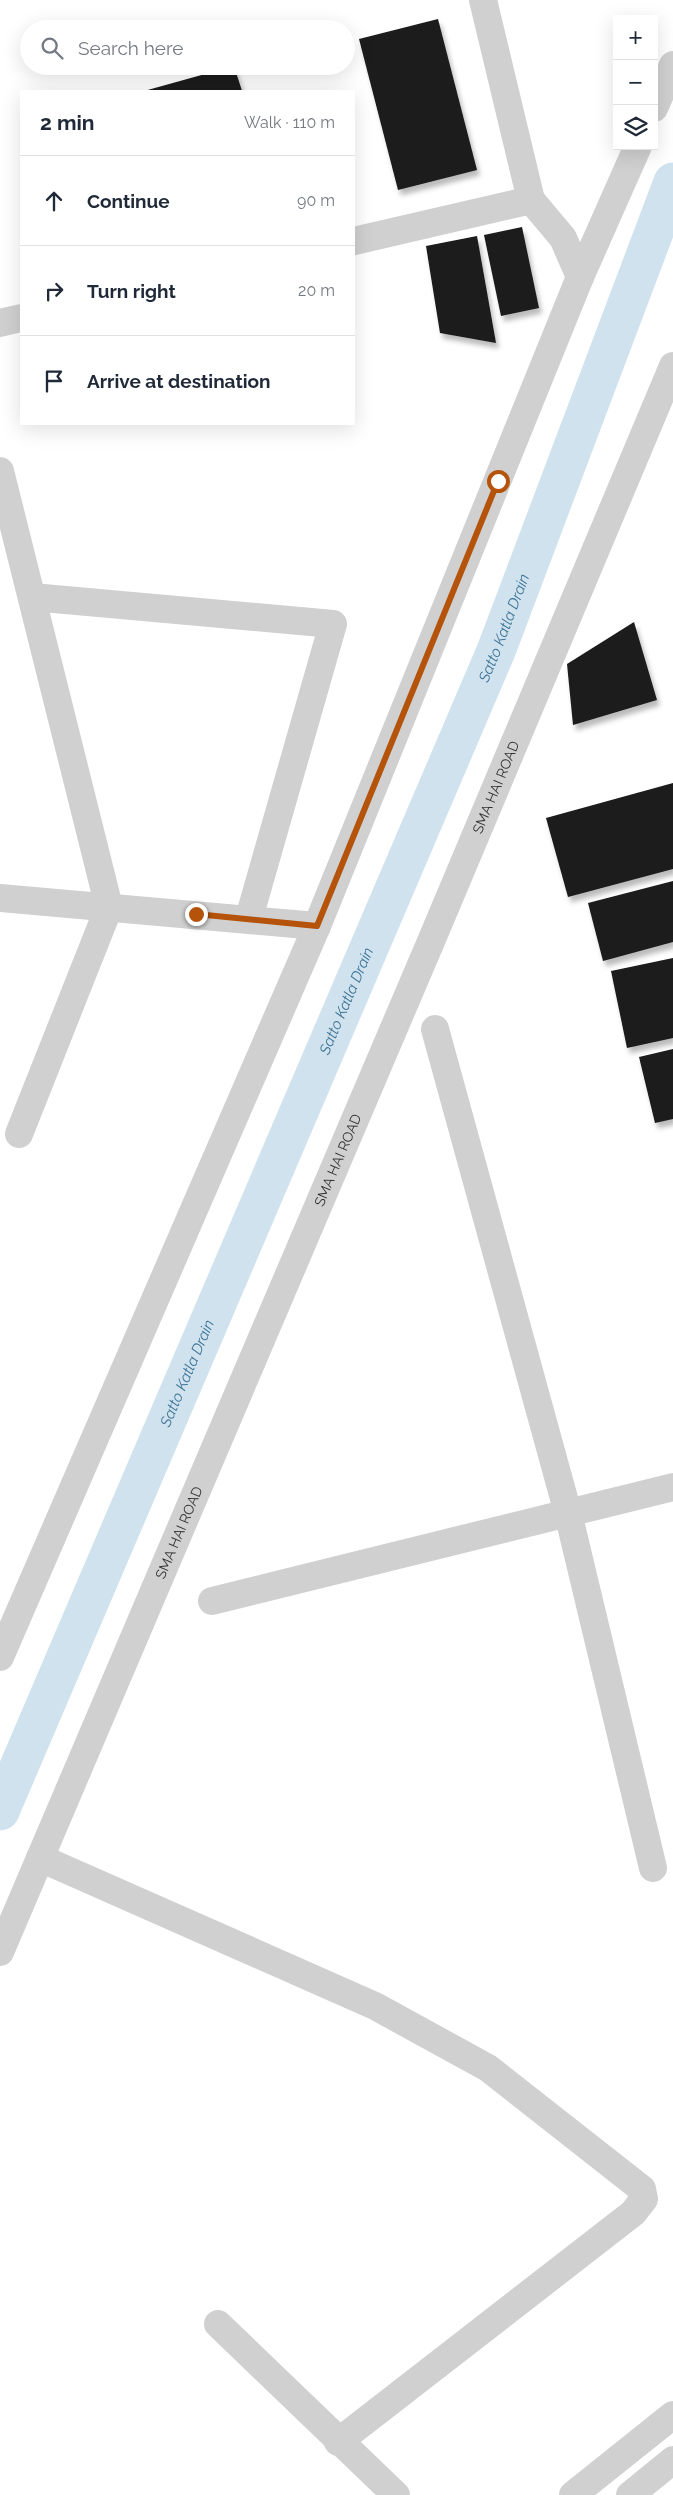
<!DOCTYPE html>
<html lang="en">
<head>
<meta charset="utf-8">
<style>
	body { margin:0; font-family:Raleway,sans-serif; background:#f6f6f7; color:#1f2937 }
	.controls { position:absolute; right:15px; top:15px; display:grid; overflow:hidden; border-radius:0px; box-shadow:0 5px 20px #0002 }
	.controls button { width:45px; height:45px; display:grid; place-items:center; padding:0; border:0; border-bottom:1px solid #e0e1e3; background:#fff; color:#1f2937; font:25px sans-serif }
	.stop { position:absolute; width:15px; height:15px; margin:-11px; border:4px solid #b45309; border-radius:50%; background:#fff }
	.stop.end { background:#b45309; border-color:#fff; box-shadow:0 1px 5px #0008 }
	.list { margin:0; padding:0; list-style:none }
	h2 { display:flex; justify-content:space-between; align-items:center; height:65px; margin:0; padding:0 20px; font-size:21px }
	h2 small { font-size:16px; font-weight:400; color:#747a83 }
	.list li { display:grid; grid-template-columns:32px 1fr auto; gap:15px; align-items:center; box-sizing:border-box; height:90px; padding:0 20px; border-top:1px solid #e0e1e3 }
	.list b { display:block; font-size:19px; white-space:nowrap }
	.list em { font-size:16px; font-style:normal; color:#747a83 }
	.icon { flex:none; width:28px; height:28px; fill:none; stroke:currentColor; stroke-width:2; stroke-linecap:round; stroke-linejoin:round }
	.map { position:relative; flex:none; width:673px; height:2495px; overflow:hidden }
	.search { position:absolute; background:#fff; box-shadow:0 5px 20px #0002; left:20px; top:20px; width:335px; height:55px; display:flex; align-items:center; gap:12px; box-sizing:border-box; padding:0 18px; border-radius:28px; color:#747a83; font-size:19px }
	.panel { position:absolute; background:#fff; box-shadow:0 5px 20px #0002; left:20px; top:90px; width:335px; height:335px; border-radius:0px }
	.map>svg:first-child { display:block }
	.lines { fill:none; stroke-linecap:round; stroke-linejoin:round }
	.canal { stroke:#cfe2ee; stroke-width:39 }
	.building { fill:#1a1a1a; filter:url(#shadow) }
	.minor { stroke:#d0d0d0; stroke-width:28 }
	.route { stroke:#b45309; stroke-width:6 }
	.labels { text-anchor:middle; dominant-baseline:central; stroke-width:5; stroke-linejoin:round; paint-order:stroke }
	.street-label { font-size:14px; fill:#333; stroke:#fff }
	.water-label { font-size:15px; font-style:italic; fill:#3f7597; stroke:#fff }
</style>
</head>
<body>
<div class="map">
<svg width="673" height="2495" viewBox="0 0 673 2495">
	<defs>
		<filter id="shadow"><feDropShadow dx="3" dy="5.5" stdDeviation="2.5" flood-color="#0004"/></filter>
	</defs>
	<rect width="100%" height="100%" fill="#fff"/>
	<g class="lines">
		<path class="canal" id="s1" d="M0,1811L496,651L673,182"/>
	</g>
	<g class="building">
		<polygon points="438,19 477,170 398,190 359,39"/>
		<polygon points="234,66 242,91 144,91"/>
		<polygon points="522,227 539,308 501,316 484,235"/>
		<polygon points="477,236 496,343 440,333 426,246"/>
		<polygon points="634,622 657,700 573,725 567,664"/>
		<polygon points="673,783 673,869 568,897 546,818"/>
		<polygon points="673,881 673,942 603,961 588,903"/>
		<polygon points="673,958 673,1038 627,1048 611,971"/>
		<polygon points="673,1049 673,1119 655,1123 639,1057"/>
	</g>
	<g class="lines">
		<g class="minor">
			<polyline points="654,108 673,65"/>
			<polyline points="354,241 531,200 483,0"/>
			<polyline points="580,277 638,146"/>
			<polyline points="0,323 21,318"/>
			<polyline points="0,471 109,907 19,1134"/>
			<polyline points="32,597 333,624 249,918"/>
			<polyline points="0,898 317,926"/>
			<polyline points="435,1029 568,1513 653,1868"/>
			<polyline points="212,1601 673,1487"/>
			<polyline points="0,1657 317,926 580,277 563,238 531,200"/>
			<polyline points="40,1858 375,2006 488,2068 642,2189 644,2199 633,2213 338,2442"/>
			<path id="s2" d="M0,1952L432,939L673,366"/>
			<polyline points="218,2324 396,2495"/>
			<polyline points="573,2495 673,2415"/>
			<polyline points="630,2495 673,2460"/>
		</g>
	</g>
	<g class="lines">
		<polyline class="route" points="196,914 317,926 498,481"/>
	</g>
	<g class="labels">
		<g class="street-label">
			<text stroke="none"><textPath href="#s2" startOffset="1266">SMA HAI ROAD</textPath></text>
			<text stroke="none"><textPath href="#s2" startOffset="861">SMA HAI ROAD</textPath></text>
			<text stroke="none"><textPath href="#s2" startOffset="456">SMA HAI ROAD</textPath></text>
		</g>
		<g class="water-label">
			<text stroke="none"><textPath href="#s1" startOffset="1286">Satto Katla Drain</textPath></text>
			<text stroke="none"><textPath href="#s1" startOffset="881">Satto Katla Drain</textPath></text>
			<text stroke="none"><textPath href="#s1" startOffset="476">Satto Katla Drain</textPath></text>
		</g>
	</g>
</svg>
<div class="controls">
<button>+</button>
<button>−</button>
<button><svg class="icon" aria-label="layers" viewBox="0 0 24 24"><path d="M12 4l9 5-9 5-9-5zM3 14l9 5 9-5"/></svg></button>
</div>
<div class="stop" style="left:498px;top:481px"></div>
<div class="stop end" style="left:196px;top:914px"></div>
<div class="search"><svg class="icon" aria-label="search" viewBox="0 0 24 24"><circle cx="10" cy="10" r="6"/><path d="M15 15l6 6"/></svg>Search here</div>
<section class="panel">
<h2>2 min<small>Walk · 110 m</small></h2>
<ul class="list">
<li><svg class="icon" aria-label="ahead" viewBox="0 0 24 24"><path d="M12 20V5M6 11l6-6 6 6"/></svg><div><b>Continue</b></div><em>90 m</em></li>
<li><svg class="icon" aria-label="right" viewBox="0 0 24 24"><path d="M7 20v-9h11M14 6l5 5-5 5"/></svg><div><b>Turn right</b></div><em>20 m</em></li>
<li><svg class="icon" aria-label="arrive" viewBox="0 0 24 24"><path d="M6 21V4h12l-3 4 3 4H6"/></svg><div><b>Arrive at destination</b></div></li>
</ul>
</section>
</div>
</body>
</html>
